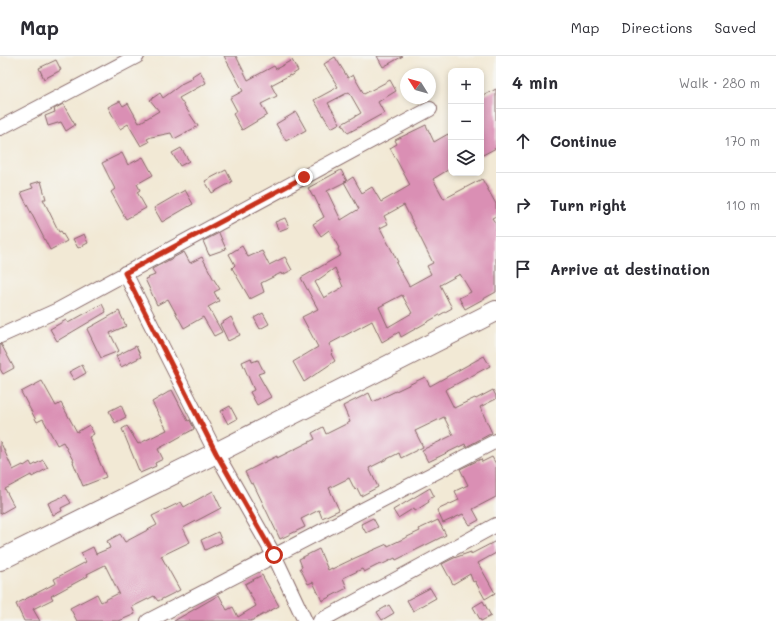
<!DOCTYPE html>
<html lang="en">
<head>
<meta charset="utf-8">
<style>
	body { margin:0; font-family:Mali,sans-serif; background:#f7f7f7; color:#2b2b33 }
	.controls { position:absolute; right:12px; top:12px; display:grid; overflow:hidden; border-radius:8px; box-shadow:0 2px 6px #0003 }
	.controls button { width:36px; height:36px; display:grid; place-items:center; padding:0; border:0; border-bottom:1px solid #e1e1e2; background:#fff; color:#2b2b33; font:20px sans-serif }
	.compass { position:absolute; left:400px; top:12px; width:36px; height:36px; border-radius:50%; background:#fff; box-shadow:0 2px 6px #0003; rotate:307deg }
	.stop { position:absolute; width:12px; height:12px; margin:-9px; border:3px solid #c8321e; border-radius:50%; background:#fff }
	.stop.end { background:#c8321e; border-color:#fff; box-shadow:0 1px 4px #0008 }
	.list { margin:0; padding:0; list-style:none }
	h2 { display:flex; justify-content:space-between; align-items:center; height:52px; margin:0; padding:0 16px; font-size:17px }
	h2 small { font-size:13px; font-weight:400; color:#7c7c81 }
	.list li { display:grid; grid-template-columns:26px 1fr auto; gap:12px; align-items:center; box-sizing:border-box; height:64px; padding:0 16px; border-top:1px solid #e1e1e2 }
	.list b { display:block; font-size:15px; white-space:nowrap }
	.list em { font-size:13px; font-style:normal; color:#7c7c81 }
	.icon { flex:none; width:22px; height:22px; fill:none; stroke:currentColor; stroke-width:2; stroke-linecap:round; stroke-linejoin:round }
	.map { position:relative; flex:none; width:496px; height:565px; overflow:hidden }
	header { display:flex; align-items:center; gap:24px; box-sizing:border-box; height:56px; padding:0 20px; background:#fff; border-bottom:1px solid #e1e1e2 }
	header strong { font-size:19px }
	nav { display:flex; gap:22px; margin-inline-start:auto; font-size:14px }
	main { display:flex }
	aside { flex:1; background:#fff }
	.map>svg:first-child { display:block }
	.building { fill:#da8fb4; fill-rule:evenodd }
	.lines { fill:none; stroke-linecap:round; stroke-linejoin:round }
	.minor-casing { stroke:#856666; stroke-width:16 }
	.secondary-casing { stroke:#856666; stroke-width:22 }
	.minor { stroke:#fff; stroke-width:14 }
	.secondary { stroke:#fff; stroke-width:20 }
	.route { stroke:#c8321e; stroke-width:5 }
</style>
</head>
<body>
<header>
<strong>Map</strong>
<nav><a>Map</a><a>Directions</a><a>Saved</a></nav>
</header>
<main>
<div class="map">
<svg width="496" height="565" viewBox="0 0 496 565">
	<rect width="100%" height="100%" fill="#f6f6f2"/>
	<filter id="ink" filterUnits="userSpaceOnUse"><feTurbulence type="fractalNoise" baseFrequency=".025" numOctaves="2"/><feDisplacementMap in="SourceGraphic" scale="8" xChannelSelector="R" yChannelSelector="G"/><feConvolveMatrix kernelMatrix="1 2 1 2 8 2 1 2 1" color-interpolation-filters="sRGB"/></filter>
	<filter id="wash" filterUnits="userSpaceOnUse"><feTurbulence type="fractalNoise" baseFrequency=".012" numOctaves="4" result="noise"/><feDisplacementMap in="SourceGraphic" scale="16" xChannelSelector="R" yChannelSelector="G"/><feGaussianBlur stdDeviation="0.9" result="paint"/><feColorMatrix in="noise" values="0 0 0 0 0 0 0 0 0 0 0 0 0 0 0 0 0 1.4 0 .05"/><feComposite in="paint" operator="in"/></filter>
	<g filter="url(#wash)">
		<rect width="100%" height="100%" fill="#f2e9d5"/>
		<g id="blocks">
			<g class="building">
				<polygon points="224,0 236,0 248,24 274,10 276,13 292,4 298,15 290,20 290,19 271,29 277,40 261,48 267,59 242,74 233,58 237,55 230,42 243,35"/>
				<polygon points="377,0 403,0 383,11"/>
				<polygon points="335,1 348,22 353,19 364,38 390,24 396,35 378,46 384,57 348,77 342,68 361,57 349,36 328,47 340,67 331,72 314,44 338,31 324,8"/>
				<polygon points="56,4 61,14 44,23 39,12"/>
				<polygon points="200,15 206,27 179,42 198,70 174,83 171,77 151,81 147,83 149,86 141,90 128,68 120,73 108,51 120,45 123,50 128,47 139,67 159,55 150,44 160,37 163,42 182,28 181,28 193,22 192,20"/>
				<polygon points="496,33 496,92 481,100 481,41"/>
				<polygon points="63,48 75,69 66,75 61,66 48,70 45,60 55,56 54,53"/>
				<polygon points="296,56 306,74 286,85 276,68"/>
				<path d="M426,69L434,86L448,78L451,84V112L433,123L444,143L482,123L496,148V160L492,162L496,168V236L465,253L459,242L471,236L460,218L440,229L452,252L401,281L399,276L382,286L372,265L329,288L333,296L331,298L335,305L304,326L293,306L318,291L302,261L318,253L301,222L341,199L338,193L339,192L329,174L321,180L313,168L324,161L314,140L313,141L308,132L341,114L347,125L353,121L362,137L372,131L381,146L409,130L410,129L390,92L397,88L395,84ZM347,125L344,126L359,153L341,164L327,135ZM404,149L433,207L427,210L431,218L409,230L396,207L398,206L380,172L388,168L384,160ZM335,212L343,231L324,242L315,226ZM402,239L412,257L388,271L379,251Z"/>
				<polygon points="181,92 189,105 180,110 172,97"/>
				<polygon points="122,97 128,109 143,101 153,119 137,128 140,134 137,136 146,152 126,163 111,136 115,133 102,107"/>
				<polygon points="226,114 232,126 212,137 205,125"/>
				<polygon points="41,125 46,143 43,143 59,176 61,175 67,185 50,194 23,141 21,136 33,132 31,128"/>
				<polygon points="185,134 193,148 162,166 154,152"/>
				<polygon points="285,162 289,171 279,175 275,166"/>
				<polygon points="219,177 226,193 209,199 203,185"/>
				<polygon points="84,178 88,187 78,192 73,183"/>
				<polygon points="242,190 248,201 262,195 269,209 285,201 292,214 282,219 281,217 261,227 264,236 250,243 232,212 235,209 229,198"/>
				<polygon points="184,196 190,207 202,201 213,222 220,233 214,236 219,245 208,251 222,276 214,280 203,261 184,272 168,243 157,249 145,223 155,219 152,213"/>
				<polygon points="102,248 106,256 57,285 50,273 66,264 68,267"/>
				<polygon points="119,255 126,270 110,277 119,295 101,302 87,273"/>
				<polygon points="263,257 269,268 260,273 254,262"/>
				<polygon points="231,261 240,279 228,285 220,268"/>
				<polygon points="0,288 1,288 14,312 3,318 0,313"/>
				<polygon points="136,290 141,301 121,311 116,300"/>
				<polygon points="484,300 490,310 445,334 454,352 475,342 476,343 493,334 496,340 496,343 480,351 492,377 466,391 465,388 428,406 422,394 453,379 444,361 415,375 423,391 401,402 399,397 369,412 378,431 361,440 357,432 355,434 349,422 329,432 339,454 322,462 319,454 301,463 305,471 280,483 253,427 251,428 245,416 277,400 277,402 315,383 312,377 323,371 326,378 350,366 343,350 369,337 373,346 425,321 430,330"/>
				<polygon points="251,302 252,306 258,304 264,316 258,318 271,341 257,349 250,336 254,334 242,306"/>
				<polygon points="82,309 86,317 74,324 69,316"/>
				<polygon points="42,325 56,350 61,347 77,376 89,369 94,378 89,381 106,421 83,430 73,406 74,406 63,386 57,389 43,363 37,366 21,336"/>
				<polygon points="172,334 188,365 190,364 194,373 158,393 163,403 155,407 156,410 140,417 122,373 127,370 138,388 167,374 152,346"/>
				<polygon points="121,349 126,361 115,367 109,355"/>
				<polygon points="230,350 237,363 228,368 221,355"/>
				<polygon points="0,385 13,414 23,409 24,410 30,406 32,410 43,404 48,412 32,421 31,419 5,433 14,450 0,458"/>
				<polygon points="492,401 496,408 496,441 473,453 479,464 470,469 463,458 443,467 437,454 459,444 455,435 468,429 460,413 481,403 482,406"/>
				<polygon points="430,432 434,440 428,444 429,446 415,455 414,452 398,462 393,454"/>
				<polygon points="213,435 221,452 183,472 190,486 161,500 180,534 158,545 154,540 132,551 135,558 119,565 77,565 70,552 97,538 101,546 119,537 105,509 87,518 88,520 51,540 53,543 33,553 40,565 24,565 16,548 56,527 54,523 86,506 81,497 93,491 96,498 110,492 107,485 120,478 125,486 157,469 152,460 181,446 184,451"/>
				<polygon points="66,439 71,447 61,452 62,455 53,459 48,447"/>
				<polygon points="373,462 378,471 366,477 361,468"/>
				<polygon points="438,464 446,479 396,504 395,502 381,509 380,508 364,516 362,513 343,522 347,532 322,545 313,526 308,528 300,512 302,511 299,503 319,493 328,514 332,512 332,513 355,502 387,488 388,490 420,475 419,473"/>
				<polygon points="218,476 222,486 205,494 201,484"/>
				<polygon points="496,485 496,497 478,507 495,537 485,543 475,525 473,526 470,518 453,528 442,508 454,502 471,496 471,498"/>
				<polygon points="262,519 279,550 251,565 174,565 219,539 227,554 233,551 238,561 256,550 245,528"/>
				<polygon points="430,532 436,542 413,555 407,544"/>
				<polygon points="483,545 491,560 481,565 473,551"/>
				<polygon points="389,549 394,557 382,564 377,556"/>
			</g>
		</g>
	</g>
	<g filter="url(#ink)">
		<use href="#blocks" fill-opacity="0" stroke="#856666" stroke-width="1"/>
		<g class="lines">
			<defs>
				<g id="minor">
					<polyline points="0,72 137,0"/>
					<polyline points="125,217 216,397 274,499 305,565"/>
					<polyline points="0,280 58,254 430,53"/>
					<polyline points="148,565 496,385"/>
					<polyline points="320,565 496,469"/>
				</g>
				<polyline id="secondary" points="0,504 216,397 496,255"/>
			</defs>
			<use href="#minor" class="minor-casing"/>
			<use href="#secondary" class="secondary-casing"/>
			<use href="#minor" class="minor"/>
			<use href="#secondary" class="secondary"/>
		</g>
	</g>
	<g class="lines" filter="url(#ink)">
		<polyline class="route" points="274,499 216,397 125,217 304,121"/>
	</g>
</svg>
<div class="controls">
<button>+</button>
<button>−</button>
<button><svg class="icon" aria-label="layers" viewBox="0 0 24 24"><path d="M12 4l9 5-9 5-9-5zM3 14l9 5 9-5"/></svg></button>
</div>
<svg class="compass" viewBox="-18 -18 36 36"><path d="M0-13l5 13h-10z" fill="#e53935"/><path d="M0 13l5-13h-10z" fill="#7c7c81"/></svg>
<div class="stop" style="left:274px;top:499px"></div>
<div class="stop end" style="left:304px;top:121px"></div>
</div>
<aside>
<h2>4 min<small>Walk · 280 m</small></h2>
<ul class="list">
<li><svg class="icon" aria-label="ahead" viewBox="0 0 24 24"><path d="M12 20V5M6 11l6-6 6 6"/></svg><div><b>Continue</b></div><em>170 m</em></li>
<li><svg class="icon" aria-label="right" viewBox="0 0 24 24"><path d="M7 20v-9h11M14 6l5 5-5 5"/></svg><div><b>Turn right</b></div><em>110 m</em></li>
<li><svg class="icon" aria-label="arrive" viewBox="0 0 24 24"><path d="M6 21V4h12l-3 4 3 4H6"/></svg><div><b>Arrive at destination</b></div></li>
</ul>
</aside>
</main>
</body>
</html>
